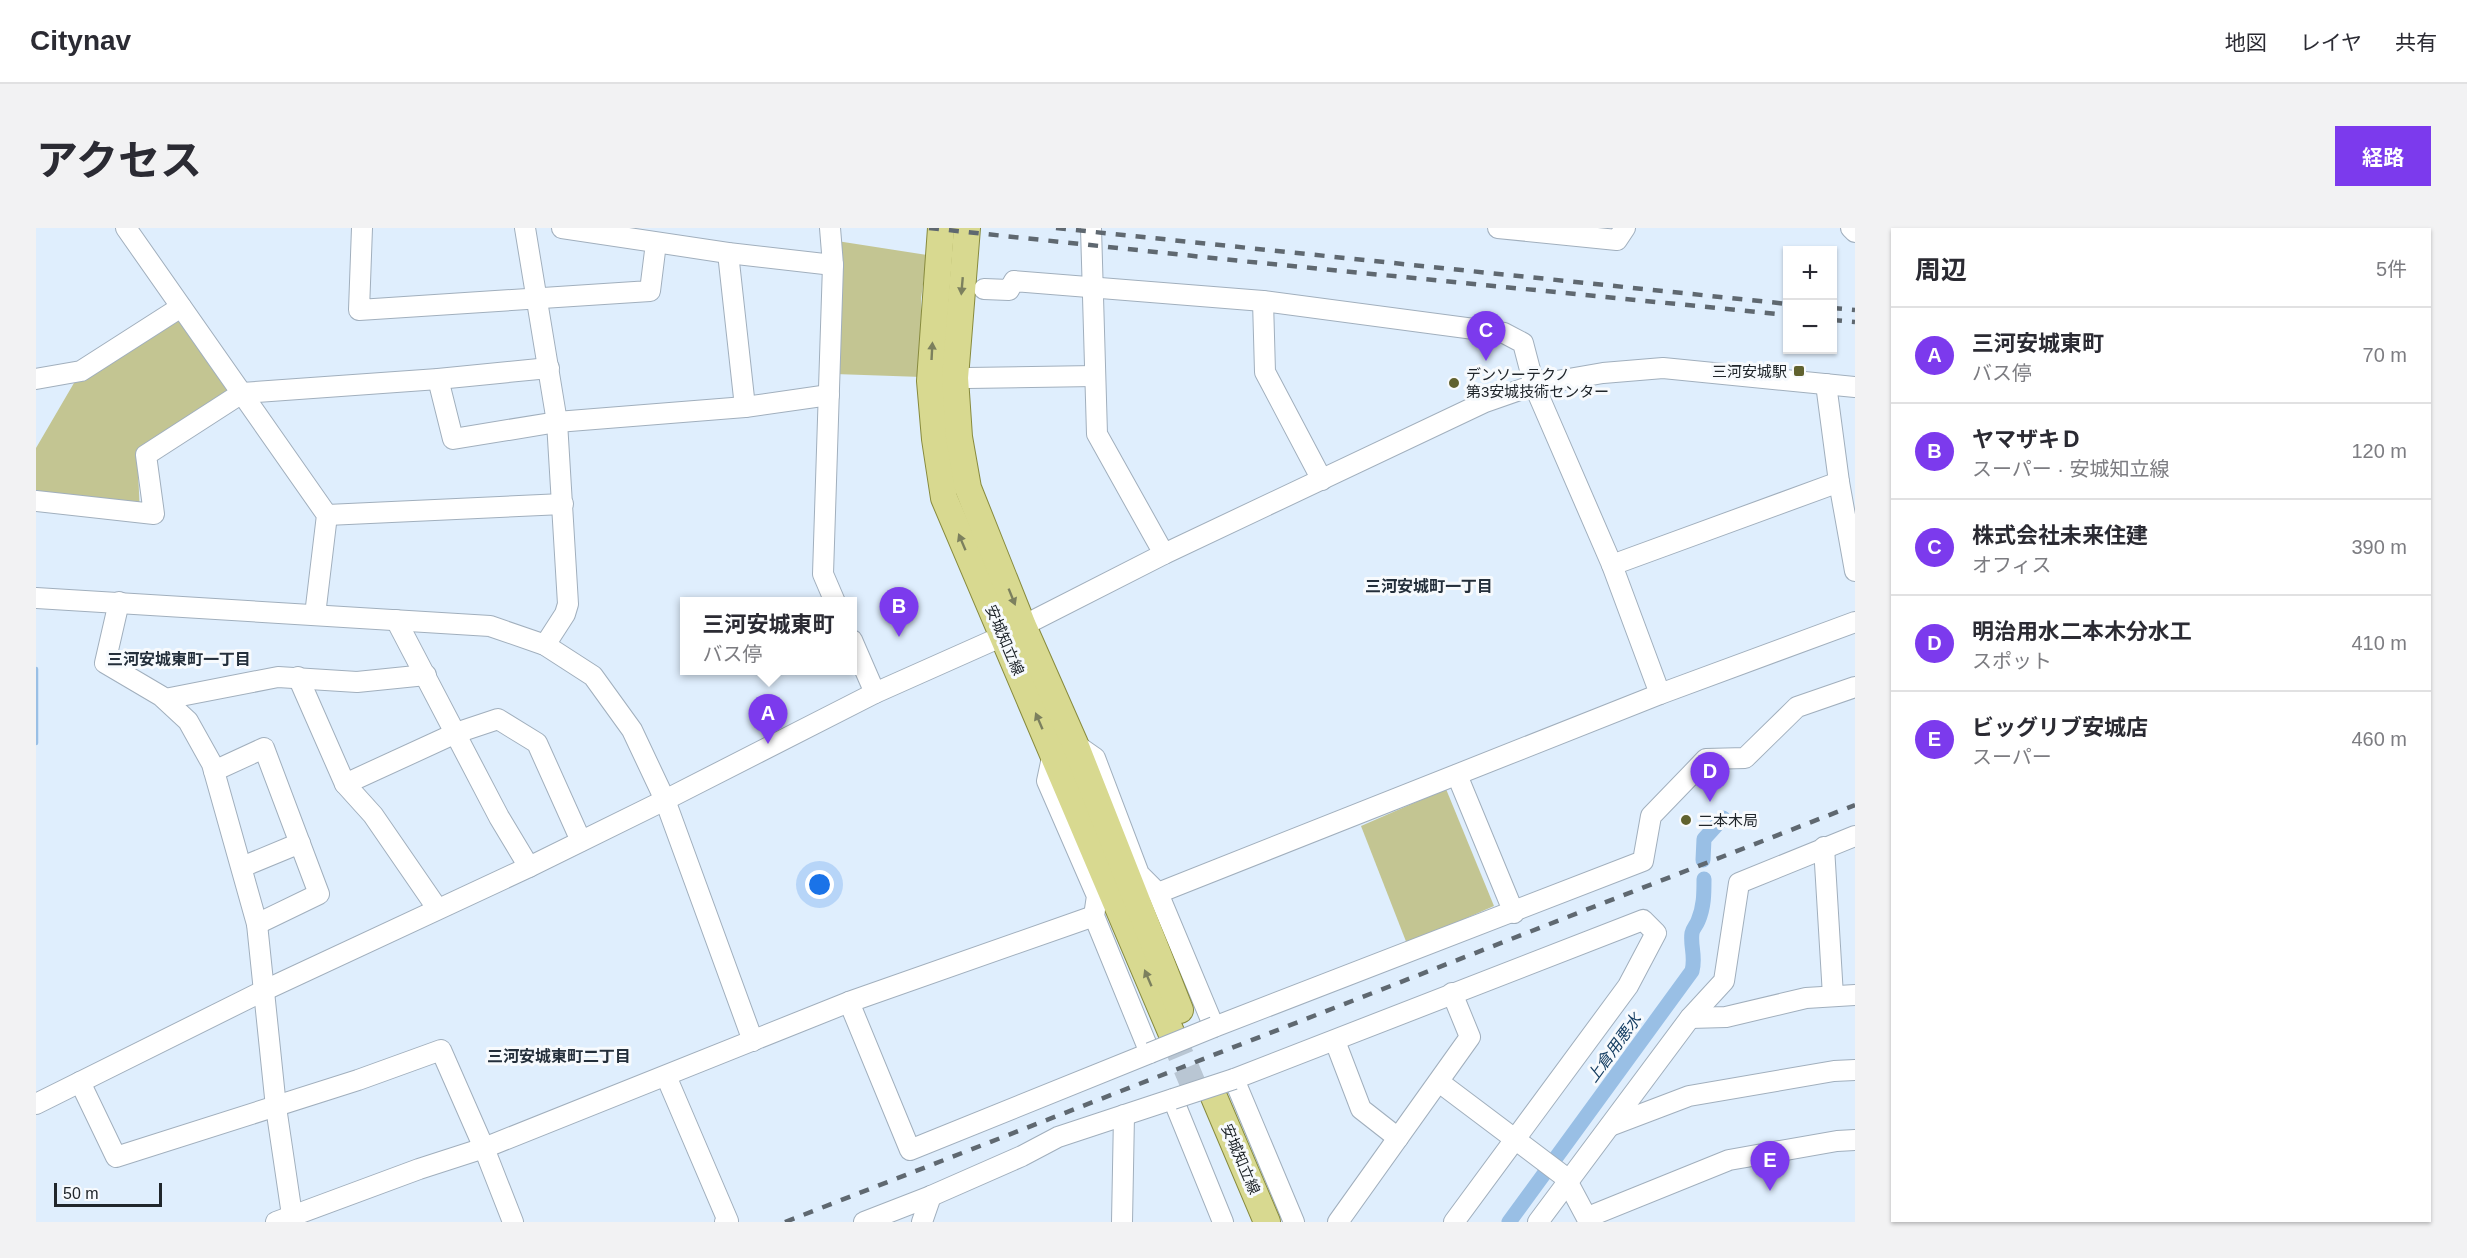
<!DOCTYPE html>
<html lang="ja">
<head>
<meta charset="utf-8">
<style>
	body { margin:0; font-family:Helvetica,"Noto Sans JP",sans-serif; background:#f2f2f3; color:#2b2b33 }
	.controls { position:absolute; right:18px; top:18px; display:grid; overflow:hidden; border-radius:0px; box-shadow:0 2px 4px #0004 }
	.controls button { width:54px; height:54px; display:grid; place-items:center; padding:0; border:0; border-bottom:2px solid #e1e1e2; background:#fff; color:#2b2b33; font:30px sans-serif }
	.scale { position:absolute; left:18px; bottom:15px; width:108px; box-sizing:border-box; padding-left:6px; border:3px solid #20262b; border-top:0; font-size:16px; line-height:21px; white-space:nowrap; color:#20262b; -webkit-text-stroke:4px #f7fafd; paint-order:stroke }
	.you { position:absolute; left:784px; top:657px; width:21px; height:21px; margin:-15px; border:4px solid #fff; border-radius:50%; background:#1a73e8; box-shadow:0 0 0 9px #1a73e833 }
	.badge { display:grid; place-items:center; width:39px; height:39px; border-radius:50%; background:#7c3aed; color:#fff; font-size:20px; font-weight:700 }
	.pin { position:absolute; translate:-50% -50px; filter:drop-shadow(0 2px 3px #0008) }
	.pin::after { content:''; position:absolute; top:32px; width:21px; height:18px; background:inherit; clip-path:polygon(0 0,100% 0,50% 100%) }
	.popup { position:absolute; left:644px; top:369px; width:177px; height:78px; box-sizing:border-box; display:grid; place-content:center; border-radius:0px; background:#fff; filter:drop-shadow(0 2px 4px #0005); font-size:20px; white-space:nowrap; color:#7c7c81 }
	.popup b { font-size:22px; color:#2b2b33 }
	.popup::after { content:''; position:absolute; left:50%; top:100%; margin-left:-12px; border:12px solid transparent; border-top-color:#fff }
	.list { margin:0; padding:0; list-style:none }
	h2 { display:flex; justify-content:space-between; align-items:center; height:78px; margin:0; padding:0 24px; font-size:26px }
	h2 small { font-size:20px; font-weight:400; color:#7c7c81 }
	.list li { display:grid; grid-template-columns:39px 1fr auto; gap:18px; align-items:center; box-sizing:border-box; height:96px; padding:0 24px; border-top:2px solid #e1e1e2 }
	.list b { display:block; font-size:22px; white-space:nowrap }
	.list p { margin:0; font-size:20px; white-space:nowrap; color:#7c7c81 }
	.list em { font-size:20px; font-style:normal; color:#7c7c81 }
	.map { position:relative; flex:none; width:1819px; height:994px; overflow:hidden; border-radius:0px }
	header { display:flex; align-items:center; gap:36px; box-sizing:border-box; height:84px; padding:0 30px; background:#fff; border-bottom:2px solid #e1e1e2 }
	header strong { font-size:28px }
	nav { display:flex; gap:33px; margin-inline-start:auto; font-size:21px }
	.intro { display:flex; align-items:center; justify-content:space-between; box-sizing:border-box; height:144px; padding:0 36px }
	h1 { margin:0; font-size:42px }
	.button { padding:15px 27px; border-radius:0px; background:#7c3aed; color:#fff; font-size:21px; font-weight:700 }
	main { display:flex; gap:36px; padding:0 36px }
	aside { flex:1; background:#fff; border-radius:0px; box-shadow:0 2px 4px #0004 }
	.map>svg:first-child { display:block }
	.park { fill:#c3c592 }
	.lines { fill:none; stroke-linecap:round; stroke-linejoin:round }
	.stream { stroke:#99bfe5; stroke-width:4.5 }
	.canal { stroke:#99bfe5; stroke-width:15 }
	.major-tunnel { stroke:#b9c6d3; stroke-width:26; stroke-dasharray:26 13; stroke-linecap:butt }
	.minor-casing { stroke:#a1afbd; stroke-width:22 }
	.major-casing { stroke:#878a3d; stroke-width:28 }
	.minor { stroke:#fff; stroke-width:20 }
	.major { stroke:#d8d990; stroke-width:26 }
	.rail { stroke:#5f6870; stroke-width:4.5; stroke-dasharray:10 10; stroke-linecap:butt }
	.minor-bridge-casing { stroke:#a1afbd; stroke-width:22; stroke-linecap:butt }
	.minor-bridge { stroke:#fff; stroke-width:20 }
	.oneway { fill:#7c805e }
	.poi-dot { fill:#60622f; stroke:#f7fafd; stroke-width:2 }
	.labels { text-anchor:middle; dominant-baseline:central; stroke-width:6; stroke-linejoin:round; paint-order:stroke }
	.poi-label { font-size:15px; fill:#20262b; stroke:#f7fafd; text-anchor:start }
	.street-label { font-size:15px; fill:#20262b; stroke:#f7fafd }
	.neighbourhood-label { font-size:16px; font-weight:bold; fill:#242f3b; stroke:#f7fafd }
	.water-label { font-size:16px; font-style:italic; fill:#113a5f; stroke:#f7fafd }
</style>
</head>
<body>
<header>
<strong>Citynav</strong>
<nav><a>地図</a><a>レイヤ</a><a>共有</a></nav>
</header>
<div class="intro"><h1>アクセス</h1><a class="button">経路</a></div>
<main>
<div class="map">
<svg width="1819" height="994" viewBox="0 0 1819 994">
	<rect width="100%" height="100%" fill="#dfeefd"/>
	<g class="park">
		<polygon points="801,13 891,27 885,71 886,149 799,146"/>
		<polygon points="137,84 197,171 101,222 104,285 0,273 0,220 45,143"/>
		<polygon points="1410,561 1458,678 1371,716 1325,598"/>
	</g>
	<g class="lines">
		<polyline class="stream" points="0,441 0,515"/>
		<g class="canal">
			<polyline points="1667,632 1668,611 1687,590"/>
			<path d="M1473,994L1656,743C1660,728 1654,718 1656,705C1657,700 1660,698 1662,693C1668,679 1668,666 1668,651"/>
		</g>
		<polyline class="major-tunnel" points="1135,804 1165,875"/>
		<defs>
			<g id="minor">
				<polyline points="90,0 291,287 279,387"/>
				<polyline points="326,0 323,82 614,63 620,15"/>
				<polyline points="489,0 521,194 532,376 529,386 509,417"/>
				<polyline points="526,0 692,25 797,37"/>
				<polyline points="794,0 797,37 787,346 799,374"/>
				<polyline points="1055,0 1061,206 1128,326"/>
				<polyline points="1462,0 1581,12 1589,0"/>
				<polyline points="1815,0 1819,4"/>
				<polyline points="692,25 709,179"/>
				<polyline points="948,61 973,62 978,53 1227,73 1468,105 1487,115 1498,157 1576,337 1624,466"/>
				<polyline points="1227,73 1229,144 1286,252"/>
				<polyline points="931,150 1059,148"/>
				<polyline points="0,151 45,143 145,79"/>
				<polyline points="402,151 417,211 521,194 709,179 793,167"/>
				<polyline points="1790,156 1803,254 1819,343"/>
				<polyline points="0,273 118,286 110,227 206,165 402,151 513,140"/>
				<polyline points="291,287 527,276"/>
				<polyline points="1576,337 1803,254"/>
				<polyline points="0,370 454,398 509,417 557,448 596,502 629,572 717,813"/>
				<polyline points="83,374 69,435 125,468 152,493 176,536 221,696 240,879 257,994"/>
				<polyline points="360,392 463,589 493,639"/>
				<polyline points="816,412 839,465"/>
				<polyline points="262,449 309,556 337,587 401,680"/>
				<polyline points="129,471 242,449 321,454 390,447"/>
				<polyline points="1039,516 1059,530 1103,646 1122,665 1178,799 1607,633 1615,588 1670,531 1709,530 1761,479 1819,459"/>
				<polyline points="178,543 228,520 283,666 221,696"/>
				<polyline points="1421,547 1478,685"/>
				<polyline points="309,556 420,505 462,491 501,515 545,613"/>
				<polyline points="1788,619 1797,768"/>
				<polyline points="206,639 264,615"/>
				<polyline points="1122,665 1624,466 1819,394"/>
				<polyline points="813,774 874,922 1114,825 1058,688 1061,668 1011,553 1017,525"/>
				<polyline points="1654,790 1690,789 1770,770 1819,767"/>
				<polyline points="1299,813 1325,881 1362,910"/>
				<polyline points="630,848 692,993 689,994"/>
				<polyline points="44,854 80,929 322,852 405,822 448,920 477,994"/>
				<polyline points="1403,854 1529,949 1553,994"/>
				<polyline points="0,876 227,763 493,639 629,572 839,465 967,408 1128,326 1449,174 1498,157 1567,145 1627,140 1819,159"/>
				<polyline points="1574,898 1653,868 1798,843 1819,842"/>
				<polyline points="1552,989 1693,932 1801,913 1819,912"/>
				<polyline points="240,994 383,941 448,920 813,774 1058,688"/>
				<polyline points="828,994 895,968 986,928 1022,909 1137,871 1187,994"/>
				<polyline points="886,994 895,968"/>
				<polyline points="1086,994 1088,887"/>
				<polyline points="1258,994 1198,851 1607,692 1620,705 1592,758 1418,994"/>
				<polyline points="1302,994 1434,809 1416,765"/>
				<polyline points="1502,994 1654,790 1688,753 1703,655 1819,608"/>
			</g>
			<g id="major">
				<polyline points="905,0 894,153 899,211 908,270 1135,804"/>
				<polyline points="931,0 919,150 923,209 932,260 987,398 1039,516 1144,782"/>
				<polyline points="1178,869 1231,994"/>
			</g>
		</defs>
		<use href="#minor" class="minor-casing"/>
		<use href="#major" class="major-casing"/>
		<use href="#minor" class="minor"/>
		<use href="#major" class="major"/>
		<g class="rail">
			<polyline points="893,0 1205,33 1752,87"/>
			<polyline points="1020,0 1752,76"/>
			<polyline points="1796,80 1819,82"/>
			<polyline points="1796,92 1819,94"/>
			<polyline points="749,994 1819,577"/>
		</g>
		<defs>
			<g id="minor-bridge">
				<polyline points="1114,825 1178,799"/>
				<polyline points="1137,871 1198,851"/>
			</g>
		</defs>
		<use href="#minor-bridge" class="minor-bridge-casing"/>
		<use href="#minor-bridge" class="minor-bridge"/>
	</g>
	<defs><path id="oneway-solid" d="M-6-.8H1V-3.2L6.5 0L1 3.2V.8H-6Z" transform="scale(1.5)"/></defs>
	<g class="oneway">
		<use href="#oneway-solid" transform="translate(926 58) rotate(95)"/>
		<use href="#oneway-solid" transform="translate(896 123) rotate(-87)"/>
		<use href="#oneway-solid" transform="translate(926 314) rotate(-113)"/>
		<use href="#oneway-solid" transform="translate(976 369) rotate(68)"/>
		<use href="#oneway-solid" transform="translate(1003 493) rotate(-113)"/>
		<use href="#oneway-solid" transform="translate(1112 750) rotate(-113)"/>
	</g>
	<g class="poi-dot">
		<rect x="1757" y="137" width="12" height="12" rx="3"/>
		<circle cx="1418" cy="155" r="6"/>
		<circle cx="1650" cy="592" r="6"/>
	</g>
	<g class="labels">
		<g class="poi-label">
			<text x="1751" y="143" text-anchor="end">三河安城駅</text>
			<text x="1430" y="146">デンソーテクノ<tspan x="1430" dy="17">第3安城技術センター</tspan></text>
			<text x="1662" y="592">二本木局</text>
		</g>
		<g class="street-label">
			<text transform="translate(969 412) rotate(67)">安城知立線</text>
			<text transform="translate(1205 931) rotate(67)">安城知立線</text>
		</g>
		<g class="neighbourhood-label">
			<text x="1393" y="358">三河安城町一丁目</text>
			<text x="143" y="431">三河安城東町一丁目</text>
			<text x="523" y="828">三河安城東町二丁目</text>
		</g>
		<g class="water-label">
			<text transform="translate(1578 820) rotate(-54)">上倉用悪水</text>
		</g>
	</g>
</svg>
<div class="controls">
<button>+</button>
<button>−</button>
</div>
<div class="scale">50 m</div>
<div class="you"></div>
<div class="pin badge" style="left:732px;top:516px">A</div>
<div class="popup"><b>三河安城東町</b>バス停</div>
<div class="pin badge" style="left:863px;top:409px">B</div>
<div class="pin badge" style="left:1450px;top:133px">C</div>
<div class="pin badge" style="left:1674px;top:574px">D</div>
<div class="pin badge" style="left:1734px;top:963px">E</div>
</div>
<aside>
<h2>周辺<small>5件</small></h2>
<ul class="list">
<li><span class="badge">A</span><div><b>三河安城東町</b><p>バス停</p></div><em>70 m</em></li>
<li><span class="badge">B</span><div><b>ヤマザキＤ</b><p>スーパー · 安城知立線</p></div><em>120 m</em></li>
<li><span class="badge">C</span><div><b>株式会社未来住建</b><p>オフィス</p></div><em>390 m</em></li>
<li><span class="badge">D</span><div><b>明治用水二本木分水工</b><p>スポット</p></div><em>410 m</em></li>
<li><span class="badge">E</span><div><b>ビッグリブ安城店</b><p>スーパー</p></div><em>460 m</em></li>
</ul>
</aside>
</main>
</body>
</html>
